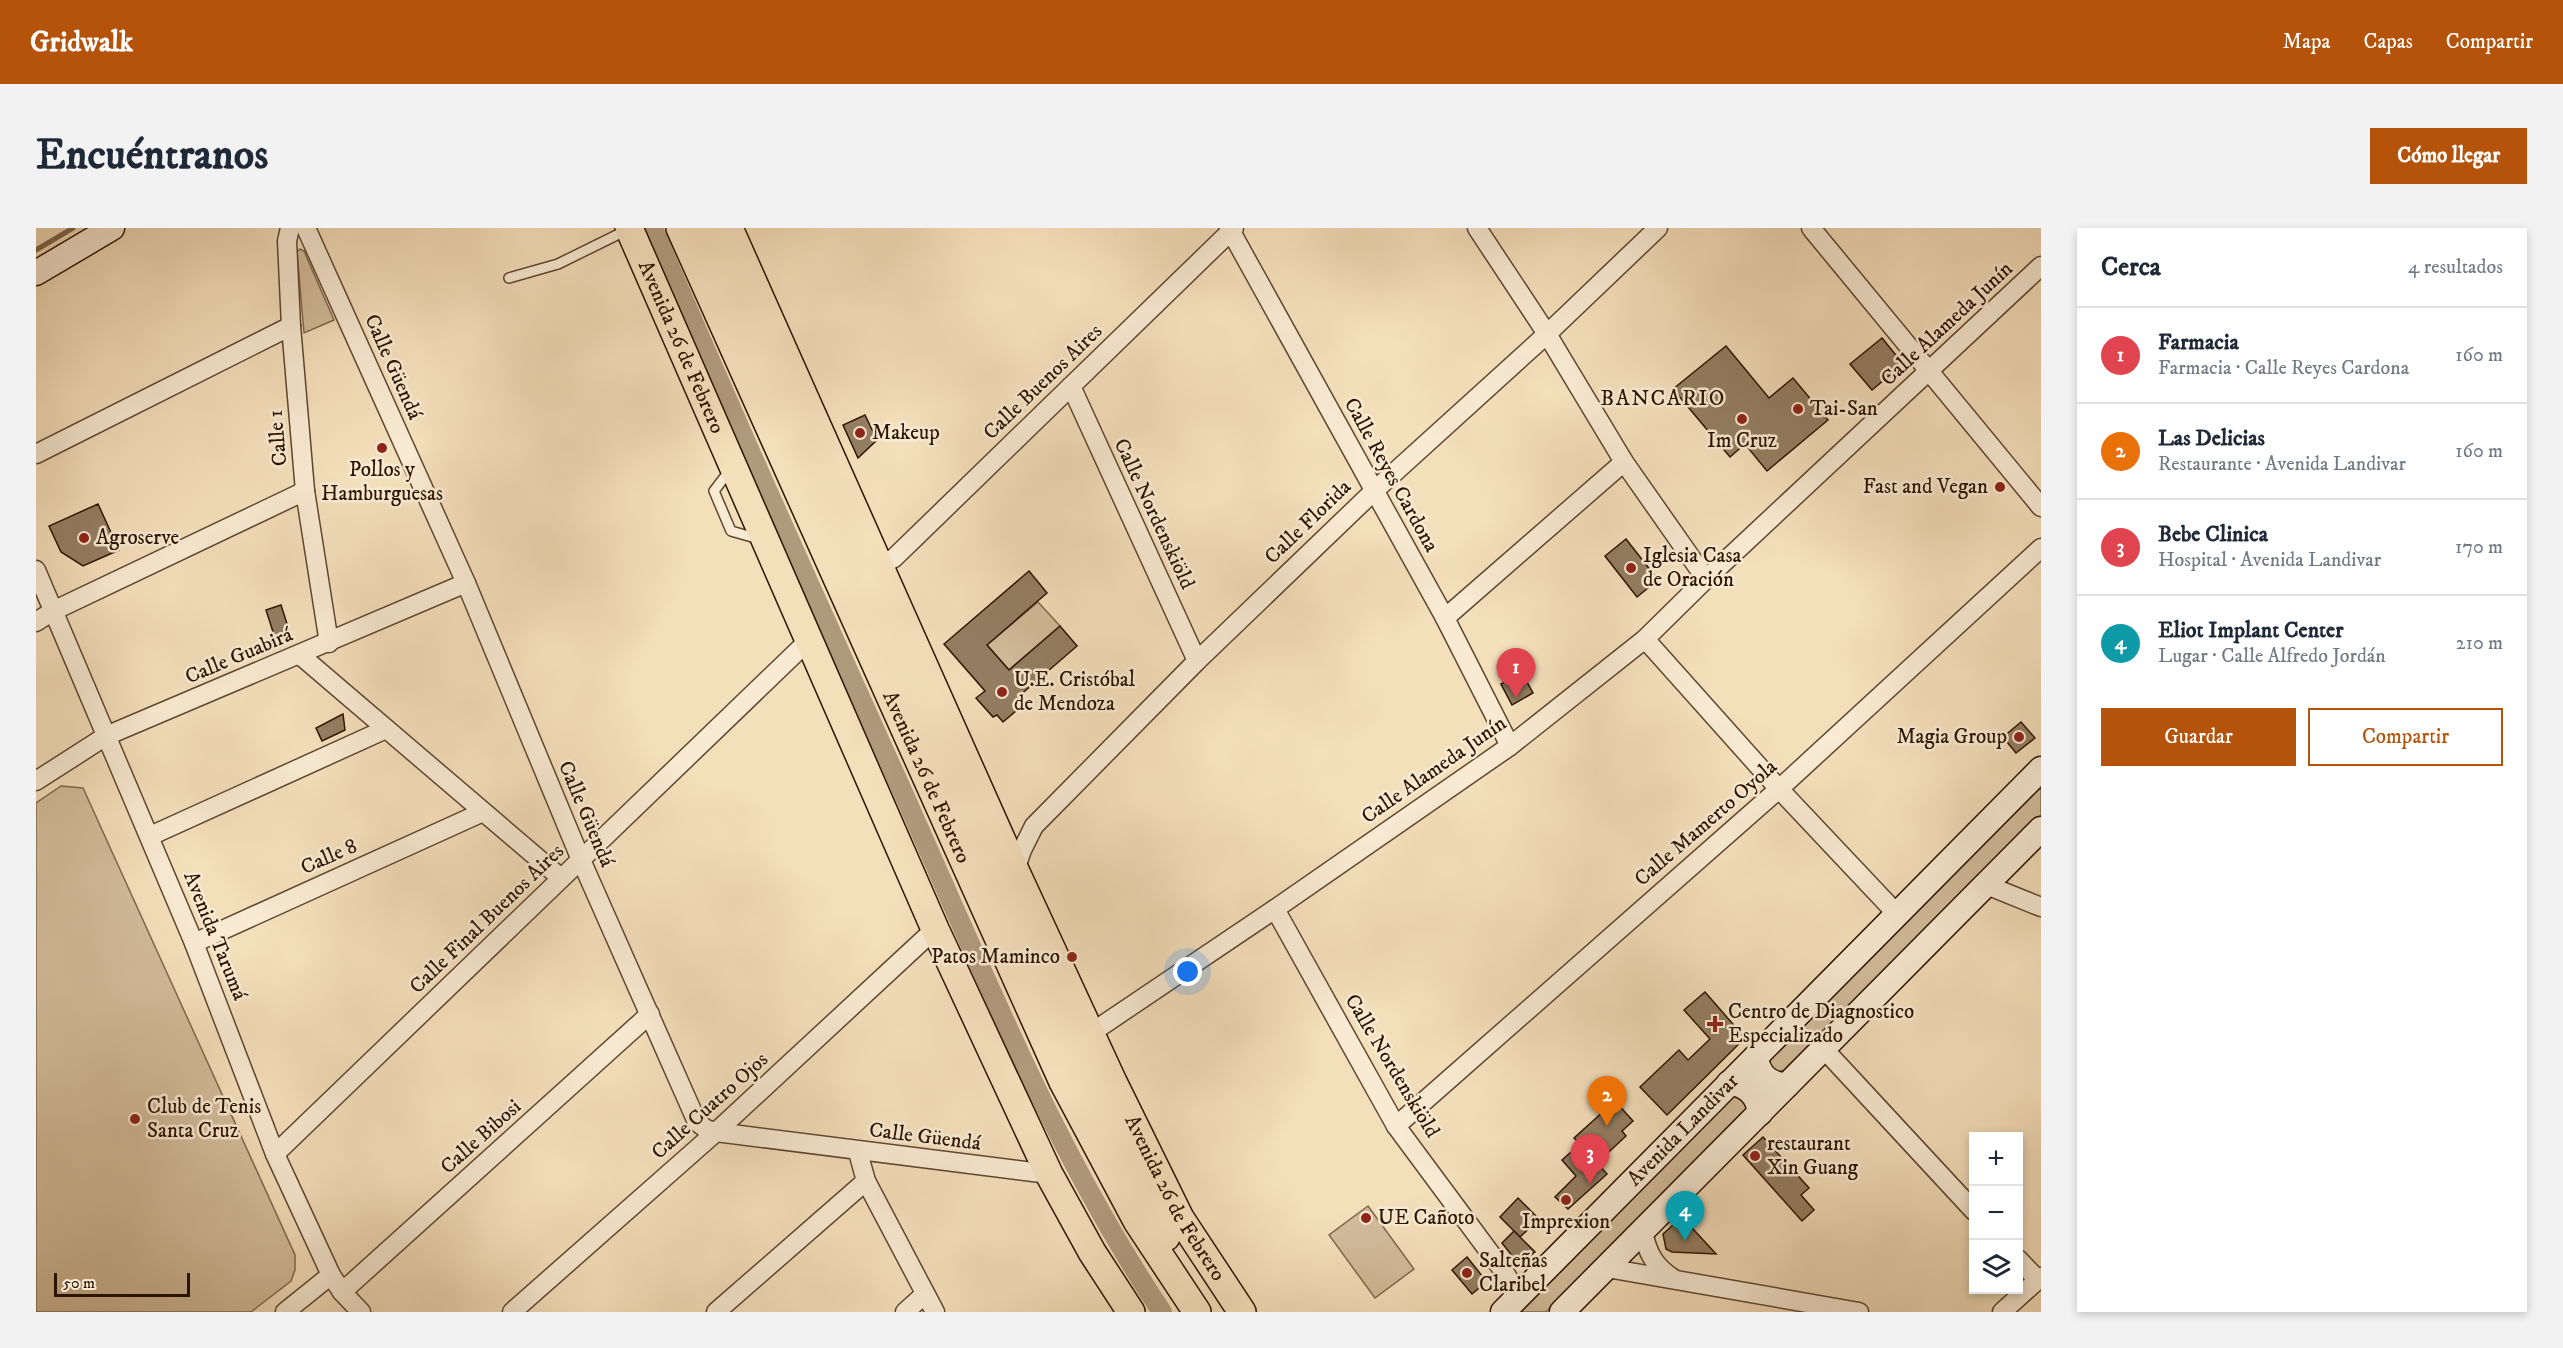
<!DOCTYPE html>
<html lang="es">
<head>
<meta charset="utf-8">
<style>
	body { margin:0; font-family:"IM FELL DW Pica",serif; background:#f2f2f3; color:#1f2937 }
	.controls { position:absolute; right:18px; bottom:18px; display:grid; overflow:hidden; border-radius:0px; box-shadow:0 3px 9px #0003 }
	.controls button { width:54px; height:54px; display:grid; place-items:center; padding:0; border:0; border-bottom:2px solid #e0e1e3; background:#fff; color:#1f2937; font:30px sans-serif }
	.scale { position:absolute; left:18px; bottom:15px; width:136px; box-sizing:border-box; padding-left:6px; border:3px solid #2d1401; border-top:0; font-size:16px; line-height:21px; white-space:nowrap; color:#2d1401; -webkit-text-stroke:4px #f8ead3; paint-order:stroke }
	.you { position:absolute; left:1152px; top:744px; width:21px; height:21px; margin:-15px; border:4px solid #fff; border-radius:50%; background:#1a73e8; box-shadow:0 0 0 9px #1a73e833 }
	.badge { display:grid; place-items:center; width:39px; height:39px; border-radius:50%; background:#b45309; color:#fff; font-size:20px; font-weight:700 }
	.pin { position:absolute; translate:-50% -50px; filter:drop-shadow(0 2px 3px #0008) }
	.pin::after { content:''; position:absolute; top:32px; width:21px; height:18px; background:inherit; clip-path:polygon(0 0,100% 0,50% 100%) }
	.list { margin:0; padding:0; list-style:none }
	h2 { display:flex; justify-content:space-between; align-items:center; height:78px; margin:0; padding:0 24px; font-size:26px }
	h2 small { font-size:20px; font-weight:400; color:#747a83 }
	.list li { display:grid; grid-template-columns:39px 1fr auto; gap:18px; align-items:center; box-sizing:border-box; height:96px; padding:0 24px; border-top:2px solid #e0e1e3 }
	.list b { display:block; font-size:22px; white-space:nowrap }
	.list p { margin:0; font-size:20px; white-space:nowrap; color:#747a83 }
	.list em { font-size:20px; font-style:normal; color:#747a83 }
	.actions { display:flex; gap:12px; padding:18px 24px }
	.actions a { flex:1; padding:14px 0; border:2px solid #b45309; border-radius:0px; text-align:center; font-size:21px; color:#b45309 }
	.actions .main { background:#b45309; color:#fff }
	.icon { flex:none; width:33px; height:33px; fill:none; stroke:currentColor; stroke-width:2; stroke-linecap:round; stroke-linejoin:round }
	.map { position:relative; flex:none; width:2005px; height:1084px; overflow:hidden; border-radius:0px }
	header { display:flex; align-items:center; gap:36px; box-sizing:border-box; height:84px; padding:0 30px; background:#b45309; color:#fff }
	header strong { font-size:28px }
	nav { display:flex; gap:33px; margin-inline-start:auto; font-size:21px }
	.intro { display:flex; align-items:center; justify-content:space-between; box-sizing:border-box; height:144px; padding:0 36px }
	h1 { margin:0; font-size:42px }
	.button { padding:15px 27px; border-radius:0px; background:#b45309; color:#fff; font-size:21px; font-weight:700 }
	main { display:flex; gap:36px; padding:0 36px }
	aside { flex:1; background:#fff; border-radius:0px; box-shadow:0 3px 9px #0003 }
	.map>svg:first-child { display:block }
	.green { fill:#d2bc9b; stroke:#80684e; stroke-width:1.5 }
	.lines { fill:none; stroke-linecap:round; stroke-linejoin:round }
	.stream { stroke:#7c644b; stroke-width:5 }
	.canal { stroke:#b09a7c; stroke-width:20 }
	.building { fill:#947e62; stroke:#2d1401; stroke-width:1.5 }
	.lane-casing { stroke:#5f4730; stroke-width:12 }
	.street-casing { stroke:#5f4730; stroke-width:21 }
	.secondary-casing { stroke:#2d1401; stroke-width:27 }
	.primary-casing { stroke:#2d1401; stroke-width:30 }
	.lane { stroke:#f8ead3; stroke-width:9 }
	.street { stroke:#f8ead3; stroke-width:18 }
	.secondary { stroke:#f8ead3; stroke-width:24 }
	.primary { stroke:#f4dfbb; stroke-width:27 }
	.poi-dot { fill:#8f2418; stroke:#f8ead3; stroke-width:2 }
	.labels { text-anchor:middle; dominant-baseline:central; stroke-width:5; stroke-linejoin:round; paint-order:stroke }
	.street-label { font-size:21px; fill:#2d1401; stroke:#f8ead3 }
	.poi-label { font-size:21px; fill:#2d1401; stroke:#f8ead3; text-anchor:start }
	.neighbourhood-label { font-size:22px; letter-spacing:1.5px; fill:#2d1401; stroke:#f8ead3 }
</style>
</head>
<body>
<header>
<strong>Gridwalk</strong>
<nav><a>Mapa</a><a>Capas</a><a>Compartir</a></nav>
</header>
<div class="intro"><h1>Encuéntranos</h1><a class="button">Cómo llegar</a></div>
<main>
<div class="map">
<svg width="2005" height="1084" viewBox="0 0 2005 1084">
	<rect width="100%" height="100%" fill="#f4dfbb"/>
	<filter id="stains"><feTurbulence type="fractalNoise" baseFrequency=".00333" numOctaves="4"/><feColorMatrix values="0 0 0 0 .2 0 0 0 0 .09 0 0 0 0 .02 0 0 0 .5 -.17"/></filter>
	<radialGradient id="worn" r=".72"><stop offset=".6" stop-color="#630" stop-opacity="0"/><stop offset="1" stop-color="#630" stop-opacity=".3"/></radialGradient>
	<g class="green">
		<polygon points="264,21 268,23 298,92 268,105 261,24"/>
		<polygon points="1002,374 1024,398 973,442 951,417"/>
		<polygon points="25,558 47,560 259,1027 259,1042 255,1053 215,1084 0,1084 0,575"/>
		<polygon points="2005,561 2005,587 1756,841 1740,844 1730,833 1993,563"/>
		<polygon points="1708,865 1714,883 1510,1084 1474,1084 1689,869"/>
		<polygon points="1332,978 1378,1041 1339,1070 1293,1007"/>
	</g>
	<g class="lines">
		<polyline class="stream" points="0,22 37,0"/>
		<path class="canal" d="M617,0C699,194 787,386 873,578C950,751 1021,927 1126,1084"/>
	</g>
	<g class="building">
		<polygon points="1846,110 1863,131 1861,141 1836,162 1814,136"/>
		<polygon points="1690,118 1733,170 1757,150 1792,192 1731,243 1709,216 1694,229 1637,161"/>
		<polygon points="829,187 841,212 822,230 807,197"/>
		<polygon points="62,276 83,322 47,338 25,324 13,298"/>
		<polygon points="1590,311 1622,352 1601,369 1569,328"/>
		<polygon points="993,343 1011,365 951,417 973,442 1024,398 1041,418 982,469 988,476 967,494 961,487 957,489 940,470 949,463 908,416"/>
		<polygon points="245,377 254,405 239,410 230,382"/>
		<polygon points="1486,445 1497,465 1476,477 1465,456"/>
		<polygon points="307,486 309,502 286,513 280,500"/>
		<polygon points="1985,494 1999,510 1980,525 1967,509"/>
		<polygon points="1669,764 1709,810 1631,887 1604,859 1643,822 1652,832 1674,811 1648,782"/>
		<polygon points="1579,873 1597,893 1586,903 1590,908 1561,935 1571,946 1532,981 1519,969 1540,948 1526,932 1544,916 1538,910"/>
		<polygon points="1727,909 1773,960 1765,967 1778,982 1766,993 1707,927"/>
		<polygon points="1482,970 1503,991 1484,1009 1464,989"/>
		<polygon points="1646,989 1680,1026 1636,1024 1630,1021 1627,1006"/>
		<polygon points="1478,1003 1499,1024 1487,1033 1477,1029 1466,1015"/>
		<polygon points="1431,1029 1447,1049 1448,1056 1436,1066 1416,1042"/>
	</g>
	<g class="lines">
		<defs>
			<g id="lane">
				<polyline points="473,50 522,36 593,1"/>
				<polyline points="694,242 678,263 695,303 723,311"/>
			</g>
			<g id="street">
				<polyline points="254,0 251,13 255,98 269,263 293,415"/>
				<polyline points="270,0 430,355 545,632 661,894 670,901 680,904 1013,946"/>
				<polyline points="1193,0 1409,390 1474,518"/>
				<polyline points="1441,0 1511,106 1588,234 1670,351"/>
				<polyline points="1775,0 2005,279"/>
				<polyline points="1035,158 1161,433"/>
				<polyline points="0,226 255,98"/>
				<polyline points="845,337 858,330 1198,0"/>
				<polyline points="0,342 158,715 239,926 295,1047 306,1064 325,1084"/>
				<polyline points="1409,390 1588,234"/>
				<polyline points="0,394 17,383 269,263"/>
				<polyline points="1609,411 1743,561 1860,685"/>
				<polyline points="264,427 525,650"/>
				<polyline points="0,553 70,508 430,355"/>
				<polyline points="114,608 350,501"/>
				<polyline points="979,642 986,622 998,598 1161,433 1338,263 1511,106 1622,0"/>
				<polyline points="1948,656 2005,679"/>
				<polyline points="1239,681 1360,898 1469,1045 1475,1055 1479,1073"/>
				<polyline points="158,715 447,584"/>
				<polyline points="1055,805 1239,681 1474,518 1609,411 1670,351 2005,38"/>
				<polyline points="1787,820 1938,983"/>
				<polyline points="1360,898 1743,561 2005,320"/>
				<polyline points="822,924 830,953 899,1084"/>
				<polyline points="239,926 772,413"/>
				<path d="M1607,1003C1611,1025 1619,1039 1638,1051"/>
				<polyline points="1982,1031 2002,1052"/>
				<polyline points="1571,1040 1823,1084"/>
				<polyline points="306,1064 614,786"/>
				<polyline points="249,1084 295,1047"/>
				<polyline points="476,1084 680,904 899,701"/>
				<polyline points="680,1084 830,953"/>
				<polyline points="869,1084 889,1066"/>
				<polyline points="1966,1084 2005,1049"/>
			</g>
			<g id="secondary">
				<polyline points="0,45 76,0"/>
				<path d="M1720,829C1722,847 1733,857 1751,857"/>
				<path d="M1693,855C1711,856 1722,867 1724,885"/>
				<path id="s1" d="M1467,1084L2005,541"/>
				<polyline points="1526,1084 2005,601"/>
			</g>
			<g id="primary">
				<path id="s2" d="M593,0L899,701L1013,946L1056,1024L1095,1084"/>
				<path id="s3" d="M644,0L1027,854L1101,993L1161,1084"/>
				<polyline points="666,0 1027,805 1130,1009"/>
				<path id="s4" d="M693,0L979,642L1077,854L1144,990L1206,1084"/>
			</g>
		</defs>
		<use href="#lane" class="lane-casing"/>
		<use href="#street" class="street-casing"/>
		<use href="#secondary" class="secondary-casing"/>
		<use href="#primary" class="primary-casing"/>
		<use href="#lane" class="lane"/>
		<use href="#street" class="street"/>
		<use href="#secondary" class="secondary"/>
		<use href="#primary" class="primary"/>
	</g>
	<g class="poi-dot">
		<circle cx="1762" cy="181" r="6"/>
		<circle cx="1706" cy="191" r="6"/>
		<circle cx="824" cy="205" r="6"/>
		<circle cx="346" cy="220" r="6"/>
		<circle cx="1964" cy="259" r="6"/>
		<circle cx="48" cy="310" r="6"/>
		<circle cx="1595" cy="340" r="6"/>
		<circle cx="966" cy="464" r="6"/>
		<circle cx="1983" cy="509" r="6"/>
		<circle cx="1036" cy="729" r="6"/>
		<path d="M1676 787h6v6h6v6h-6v6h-6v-6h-6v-6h6z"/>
		<circle cx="99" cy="891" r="6"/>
		<circle cx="1719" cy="928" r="6"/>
		<circle cx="1530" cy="972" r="6"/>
		<circle cx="1330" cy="990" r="6"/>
		<circle cx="1431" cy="1045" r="6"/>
	</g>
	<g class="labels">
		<g class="street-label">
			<text transform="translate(1911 96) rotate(-43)">Calle Alameda Junín</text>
			<text stroke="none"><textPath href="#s2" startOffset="130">Avenida 26 de Febrero</textPath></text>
			<text transform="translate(357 139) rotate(66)">Calle Güendá</text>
			<text transform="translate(1007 154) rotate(-44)">Calle Buenos Aires</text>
			<text transform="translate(242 210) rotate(-95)">Calle 1</text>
			<text transform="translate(1355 247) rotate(61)">Calle Reyes Cardona</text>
			<text transform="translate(1118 286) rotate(65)">Calle Nordenskiöld</text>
			<text transform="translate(1272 294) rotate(-44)">Calle Florida</text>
			<text transform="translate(203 428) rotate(-23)">Calle Guabirá</text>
			<text transform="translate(1398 542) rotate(-35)">Calle Alameda Junín</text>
			<text stroke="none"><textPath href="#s3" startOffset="602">Avenida 26 de Febrero</textPath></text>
			<text transform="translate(550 586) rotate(67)">Calle Güendá</text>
			<text transform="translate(1670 595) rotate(-41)">Calle Mamerto Oyola</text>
			<text transform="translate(293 629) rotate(-24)">Calle 8</text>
			<text transform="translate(451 691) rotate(-44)">Calle Final Buenos Aires</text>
			<text transform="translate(179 708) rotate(68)">Avenida Tarumá</text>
			<text transform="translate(1356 838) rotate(59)">Calle Nordenskiöld</text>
			<text transform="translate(674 878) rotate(-42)">Calle Cuatro Ojos</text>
			<text stroke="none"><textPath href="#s1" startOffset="256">Avenida Landivar</textPath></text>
			<text transform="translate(445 909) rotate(-42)">Calle Bibosi</text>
			<text transform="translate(889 909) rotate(7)">Calle Güendá</text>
			<text stroke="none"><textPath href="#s4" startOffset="1068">Avenida 26 de Febrero</textPath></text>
		</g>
		<g class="poi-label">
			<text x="1774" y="181">Tai-San</text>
			<text x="836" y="205">Makeup</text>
			<text x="1706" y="213" text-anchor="middle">Im Cruz</text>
			<text x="346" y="242" text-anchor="middle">Pollos y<tspan x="346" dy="24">Hamburguesas</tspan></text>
			<text x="1952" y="259" text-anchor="end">Fast and Vegan</text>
			<text x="60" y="310">Agroserve</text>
			<text x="1607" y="328">Iglesia Casa<tspan x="1607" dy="24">de Oración</tspan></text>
			<text x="978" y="452">U.E. Cristóbal<tspan x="978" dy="24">de Mendoza</tspan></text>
			<text x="1971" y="509" text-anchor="end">Magia Group</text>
			<text x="1024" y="729" text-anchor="end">Patos Maminco</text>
			<text x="1692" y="784">Centro de Diagnostico<tspan x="1692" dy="24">Especializado</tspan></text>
			<text x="111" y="879">Club de Tenis<tspan x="111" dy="24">Santa Cruz</tspan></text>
			<text x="1731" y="916">restaurant<tspan x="1731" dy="24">Xin Guang</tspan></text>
			<text x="1342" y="990">UE Cañoto</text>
			<text x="1530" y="994" text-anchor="middle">Imprexion</text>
			<text x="1443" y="1033">Salteñas<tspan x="1443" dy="24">Claribel</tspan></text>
		</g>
		<g class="neighbourhood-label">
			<text x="1627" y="170">BANCARIO</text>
		</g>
	</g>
	<rect width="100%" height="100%" filter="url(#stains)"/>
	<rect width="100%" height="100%" fill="url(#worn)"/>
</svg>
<div class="controls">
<button>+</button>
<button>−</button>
<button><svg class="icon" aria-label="layers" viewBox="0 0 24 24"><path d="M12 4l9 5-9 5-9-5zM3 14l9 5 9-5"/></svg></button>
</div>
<div class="scale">50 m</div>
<div class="you"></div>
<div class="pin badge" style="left:1480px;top:470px;background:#e0444e">1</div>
<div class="pin badge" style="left:1571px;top:898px;background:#e8710a">2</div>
<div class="pin badge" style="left:1554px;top:956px;background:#e0444e">3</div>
<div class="pin badge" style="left:1649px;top:1013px;background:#0f9aa8">4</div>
</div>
<aside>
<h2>Cerca<small>4 resultados</small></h2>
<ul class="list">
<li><span class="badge" style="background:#e0444e">1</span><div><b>Farmacia</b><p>Farmacia · Calle Reyes Cardona</p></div><em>160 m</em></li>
<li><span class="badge" style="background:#e8710a">2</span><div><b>Las Delicias</b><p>Restaurante · Avenida Landivar</p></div><em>160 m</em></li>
<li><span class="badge" style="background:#e0444e">3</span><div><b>Bebe Clinica</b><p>Hospital · Avenida Landivar</p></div><em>170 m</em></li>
<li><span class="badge" style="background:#0f9aa8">4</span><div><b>Eliot Implant Center</b><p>Lugar · Calle Alfredo Jordán</p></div><em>210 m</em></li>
</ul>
<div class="actions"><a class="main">Guardar</a><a>Compartir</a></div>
</aside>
</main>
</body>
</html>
